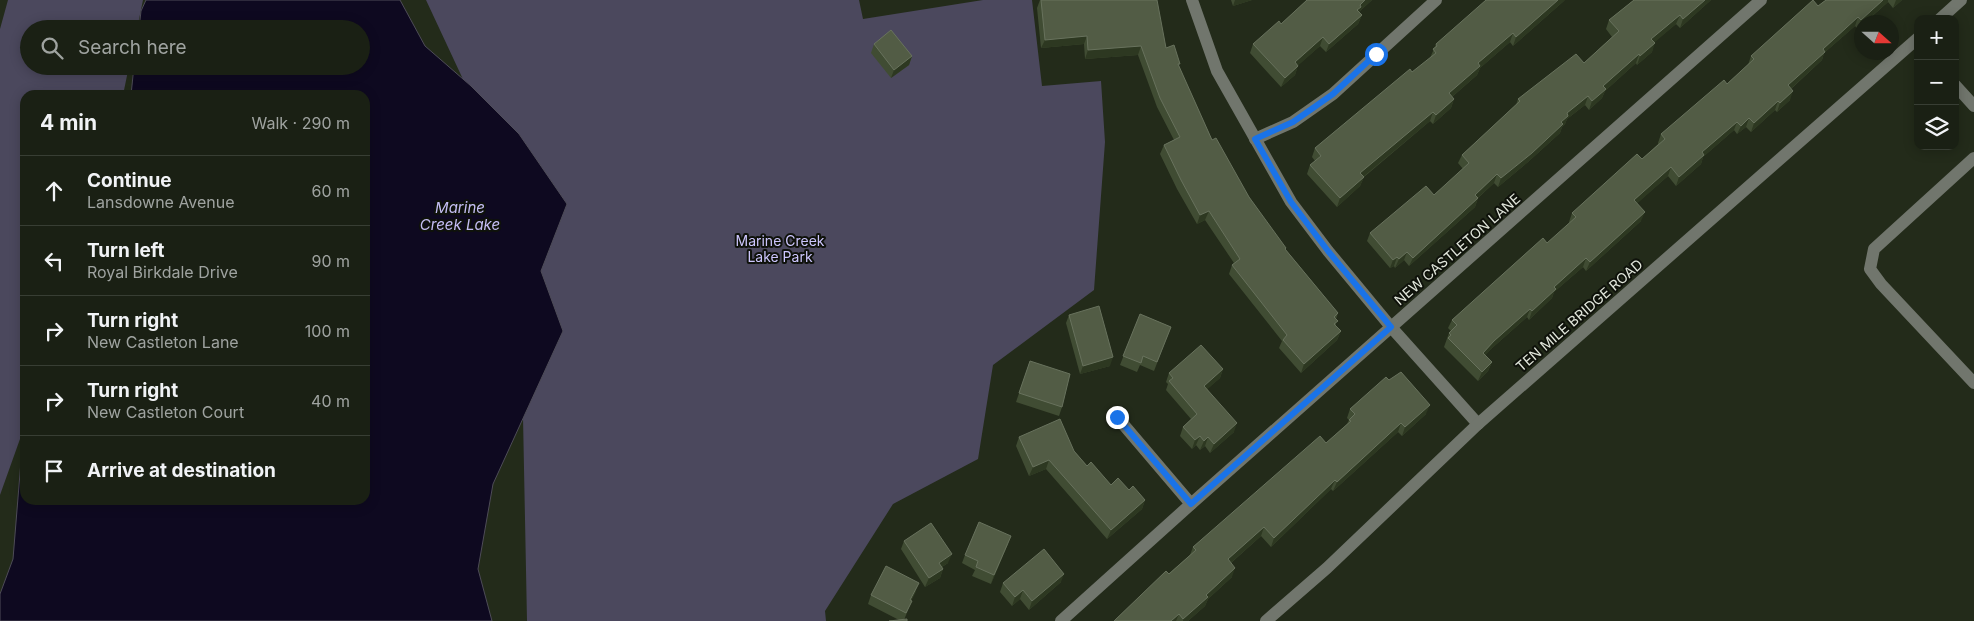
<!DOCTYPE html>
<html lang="en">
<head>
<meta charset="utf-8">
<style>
	body { margin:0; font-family:Inter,sans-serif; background:#23281d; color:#f1f3f6 }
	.controls { position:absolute; right:15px; top:15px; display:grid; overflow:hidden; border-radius:10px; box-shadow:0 2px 12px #0003 }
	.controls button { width:45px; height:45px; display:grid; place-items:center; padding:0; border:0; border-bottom:1px solid #383e34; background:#1a2014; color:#f1f3f6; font:25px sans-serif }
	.compass { position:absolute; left:1854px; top:15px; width:45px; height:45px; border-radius:50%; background:#1a2014; box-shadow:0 2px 12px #0003; rotate:111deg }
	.stop { position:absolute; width:15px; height:15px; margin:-11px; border:4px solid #1a73e8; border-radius:50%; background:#fff }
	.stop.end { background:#1a73e8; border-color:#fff; box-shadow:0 1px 5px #0008 }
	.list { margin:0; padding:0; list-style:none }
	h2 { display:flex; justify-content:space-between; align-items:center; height:65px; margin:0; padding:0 20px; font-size:21px }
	h2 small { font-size:16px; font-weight:400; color:#9fa3a0 }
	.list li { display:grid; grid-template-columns:32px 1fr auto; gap:15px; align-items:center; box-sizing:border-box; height:70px; padding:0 20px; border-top:1px solid #383e34 }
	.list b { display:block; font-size:19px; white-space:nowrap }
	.list p { margin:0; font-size:16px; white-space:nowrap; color:#9fa3a0 }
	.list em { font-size:16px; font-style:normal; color:#9fa3a0 }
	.icon { flex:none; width:28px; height:28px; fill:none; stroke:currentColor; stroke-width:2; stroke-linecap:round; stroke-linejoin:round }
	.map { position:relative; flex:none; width:1974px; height:621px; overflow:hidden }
	.search { position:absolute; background:#1a2014; box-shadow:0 2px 12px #0003; left:20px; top:20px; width:350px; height:55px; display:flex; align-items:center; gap:12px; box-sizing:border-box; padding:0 18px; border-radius:28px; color:#9fa3a0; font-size:19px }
	.panel { position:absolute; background:#1a2014; box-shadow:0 2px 12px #0003; left:20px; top:90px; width:350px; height:415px; border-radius:15px }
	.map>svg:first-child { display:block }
	.green { fill:#4b485d }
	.water { fill:#0e0920; stroke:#4e4c58 }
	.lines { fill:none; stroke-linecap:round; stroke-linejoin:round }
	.minor { stroke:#71766d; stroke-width:12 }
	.wall { fill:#404c33 }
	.shaded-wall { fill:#2d3821 }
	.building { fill:#525c45; stroke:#68725d }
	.route { stroke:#1a73e8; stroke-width:6 }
	.labels { text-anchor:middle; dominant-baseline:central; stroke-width:4; stroke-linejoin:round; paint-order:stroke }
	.park-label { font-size:14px; fill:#cdc6fd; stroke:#0f120b }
	.street-label { font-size:14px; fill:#e2e7dc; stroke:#0f120b }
	.water-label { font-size:15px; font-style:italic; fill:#c4bdf3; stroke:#0f120b }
</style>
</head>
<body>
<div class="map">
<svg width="1974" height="621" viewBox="0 0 1974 621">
	<rect width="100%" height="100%" fill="#232b1a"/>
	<g class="green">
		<polygon points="8,0 143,0 137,29 29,29 29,66 129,66 123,95 25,95 25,425 0,495 0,29"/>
		<polygon points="426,0 859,0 863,19 983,0 1032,0 1042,86 1101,81 1105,142 1094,290 993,365 978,459 893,504 825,611 826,621 527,621 523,417 538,240"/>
	</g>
	<polygon class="water" points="146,0 400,0 425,46 471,86 519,134 567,204 541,271 563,331 493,484 478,569 492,621 0,621 0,594 13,559 25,412 25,500 365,500 365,95 131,95 134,66 361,66 361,29 139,29 141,11"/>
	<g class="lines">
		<g class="minor">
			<polyline points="1192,0 1217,71 1291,202 1328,251 1391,327 1478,424"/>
			<polyline points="1940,19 1961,0"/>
			<polyline points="1955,85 1974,106"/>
			<polyline points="1255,139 1293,122 1333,94 1436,0"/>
			<polyline points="1974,158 1874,249 1870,269 1881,284 1974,383"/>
			<polyline points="1117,417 1191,504"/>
			<polyline points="1061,621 1191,504 1761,0"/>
			<polyline points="1266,621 1327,568 1478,424 1918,38"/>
		</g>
	</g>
	<g class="wall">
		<polygon points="1040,0 1166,48 1179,67 1212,140 1249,197 1286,250 1338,313 1336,319 1336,326 1341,331 1337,340 1301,373 1279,348 1282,341 1229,274 1232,265 1234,263 1205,220 1197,224 1177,189 1160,154 1164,145 1174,140 1157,107 1138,55 1085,59 1084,44 1041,48 1037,8"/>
		<polygon points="1231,0 1252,0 1233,6"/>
		<polygon points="1307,0 1372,0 1360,11 1359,13 1362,15 1358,24 1326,52 1320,46 1298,65 1295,75 1281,87 1250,53 1253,44 1281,24"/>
		<polygon points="1565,0 1513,46 1510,42 1480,68 1477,75 1452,97 1454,99 1451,108 1433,124 1430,121 1364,177 1360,186 1337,207 1307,174 1310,165 1315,161 1312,157 1315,148 1430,58 1436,44"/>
		<polygon points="1634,0 1711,0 1680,28 1676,24 1654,42 1652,52 1637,65 1636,63 1605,91 1602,98 1589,110 1585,105 1567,119 1565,124 1562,127 1560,133 1528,162 1498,187 1494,183 1478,198 1475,207 1409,266 1404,260 1395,268 1394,266 1390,268 1367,241 1370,233 1434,195 1463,169 1458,163 1462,155 1516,105 1518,99 1584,63 1612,37 1606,29 1609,20"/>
		<polygon points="1826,0 1902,0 1893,8 1888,2 1858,29 1855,26 1824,53 1822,60 1791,89 1790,100 1777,112 1775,110 1751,132 1746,127 1737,134 1734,130 1703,157 1701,164 1676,186 1668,176 1637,203 1641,221 1586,271 1583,267 1554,292 1552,298 1529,320 1527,317 1491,349 1485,355 1492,362 1488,371 1478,381 1444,347 1449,333 1451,331 1448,328 1452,320 1547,243 1570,223 1569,222 1572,213 1642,159 1658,144 1658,143 1661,134 1727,84 1748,65 1751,56"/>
		<polygon points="874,44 912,56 909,65 891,78 871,53"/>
		<polygon points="1140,314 1171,327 1154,371 1140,365 1137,372 1120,365"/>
		<polygon points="1069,315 1110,366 1080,374 1066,323"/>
		<polygon points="1030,361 1062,407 1059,416 1016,402"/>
		<polygon points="1223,369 1220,378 1207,389 1234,432 1210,453 1205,446 1200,450 1196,445 1192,449 1180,436 1183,427 1191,419 1166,390 1168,384 1166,382 1169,373"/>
		<polygon points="1389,380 1426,414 1402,436 1398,432 1333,491 1331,489 1271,547 1261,536 1231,563 1232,577 1208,599 1205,606 1188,621 1114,621 1190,555 1193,547 1326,443 1347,424 1349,420 1347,418 1350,409"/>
		<polygon points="1019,437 1074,451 1087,466 1111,485 1129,490 1145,500 1142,509 1107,539 1046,469 1029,476 1016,446"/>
		<polygon points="904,541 948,563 942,567 943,569 940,578 925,587 901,549"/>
		<polygon points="1008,544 991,584 972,576 975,570 962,563 965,555"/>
		<polygon points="1061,582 1029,610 1020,599 1012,606 1000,592 1003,583"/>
		<polygon points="916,591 911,601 908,610 904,620 899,620 868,604 871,595"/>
	</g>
	<g class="shaded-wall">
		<polygon points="1235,0 1252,0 1233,6"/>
		<polygon points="1365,0 1372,0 1360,11 1358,16 1354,19 1360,5"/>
		<polygon points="1558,0 1565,0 1513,46 1516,37"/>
		<polygon points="1705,0 1711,0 1680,28 1683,19"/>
		<polygon points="1883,0 1888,0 1888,2 1865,22 1862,22 1862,26 1858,29 1861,20"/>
		<polygon points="1896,0 1902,0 1893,8"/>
		<polygon points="1362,15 1358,24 1326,52 1329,44"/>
		<polygon points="1680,15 1676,24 1648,48 1651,39"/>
		<polygon points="1858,17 1855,26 1824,53 1822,60 1785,94 1788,85 1823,49"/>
		<polygon points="1513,33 1510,42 1480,68 1477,75 1446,102 1449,93 1478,63"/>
		<polygon points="1087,36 1084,44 1041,48 1045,40"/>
		<polygon points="1323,37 1320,46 1292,71 1295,62"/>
		<polygon points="1655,43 1652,52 1637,65 1640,56"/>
		<polygon points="1141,46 1138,55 1085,59 1088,50"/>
		<polygon points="1639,54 1636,63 1605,91 1602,98 1589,110 1592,101 1603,86"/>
		<polygon points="912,56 909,65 891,78 894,70"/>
		<polygon points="1298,66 1295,75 1281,87 1285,78"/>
		<polygon points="1793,91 1790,100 1777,112 1780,103"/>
		<polygon points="1588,96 1585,105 1567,119 1565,124 1562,127 1560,133 1528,162 1498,187 1501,178 1561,122 1567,113"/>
		<polygon points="1454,99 1451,108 1433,124 1436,115"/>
		<polygon points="1778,101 1775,110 1751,132 1754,123"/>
		<polygon points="1433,112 1430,121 1357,182 1360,173"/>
		<polygon points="1749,118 1746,127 1737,134 1741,126"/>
		<polygon points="1737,122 1734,130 1703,157 1701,164 1676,186 1679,177 1702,152"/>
		<polygon points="1671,167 1668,176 1631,209 1634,200"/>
		<polygon points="1497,174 1494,183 1472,203 1475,195"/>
		<polygon points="1364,177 1360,186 1337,207 1340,198"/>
		<polygon points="1478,198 1475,207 1409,266 1413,258"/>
		<polygon points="1209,211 1205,220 1197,224 1200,215"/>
		<polygon points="1645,212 1641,221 1586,271 1590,262"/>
		<polygon points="1407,252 1404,260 1395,268 1399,259"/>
		<polygon points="1397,257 1394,266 1390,268 1393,260"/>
		<polygon points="1586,258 1583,267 1554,292 1552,298 1529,320 1532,311 1554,287"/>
		<polygon points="1530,309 1527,317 1491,349 1480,362 1483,353 1494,341"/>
		<polygon points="1341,331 1337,340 1301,373 1304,364"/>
		<polygon points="1113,357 1110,366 1080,374 1083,366"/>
		<polygon points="1492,362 1488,371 1478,381 1482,372"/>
		<polygon points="1223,369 1220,378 1201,395 1204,386"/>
		<polygon points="1430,405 1426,414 1402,436 1405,427"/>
		<polygon points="1237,423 1234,432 1210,453 1214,444"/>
		<polygon points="1401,423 1398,432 1333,491 1337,482"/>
		<polygon points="1200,436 1196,445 1192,449 1195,440"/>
		<polygon points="1208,437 1205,446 1200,450 1204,441"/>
		<polygon points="1049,460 1046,469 1029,476 1033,467"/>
		<polygon points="1335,480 1331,489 1271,547 1274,538"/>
		<polygon points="1145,500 1142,509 1107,539 1111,530"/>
		<polygon points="1264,527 1261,536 1225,568 1228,559"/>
		<polygon points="1011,536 1008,544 991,584 994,575"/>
		<polygon points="952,554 948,563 935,571 939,563"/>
		<polygon points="1235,568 1232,577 1208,599 1205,606 1188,621 1183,621 1183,619 1206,595"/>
		<polygon points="943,569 940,578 925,587 929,578"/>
		<polygon points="1064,574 1061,582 1029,610 1032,601"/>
		<polygon points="919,583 916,591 906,609 910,600"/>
		<polygon points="1023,590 1020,599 1012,606 1015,597"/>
		<polygon points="1179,614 1176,621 1171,621"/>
	</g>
	<g class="building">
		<polygon points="1041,0 1157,0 1166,48 1174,45 1180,64 1178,64 1212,140 1216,138 1249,197 1286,248 1285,249 1338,313 1334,317 1338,321 1334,324 1341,331 1304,364 1283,340 1287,335 1232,265 1240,259 1209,211 1200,215 1181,180 1164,145 1180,137 1160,98 1141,46 1088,50 1087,36 1045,40"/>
		<polygon points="1307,0 1365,0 1360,5 1361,7 1357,10 1362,15 1329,44 1323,37 1295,62 1298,66 1285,78 1253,44 1279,21 1281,24"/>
		<polygon points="1486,0 1558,0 1516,37 1513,33 1478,63 1480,66 1449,93 1454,99 1436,115 1433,112 1360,173 1364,177 1340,198 1310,165 1321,156 1315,148 1410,69 1412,72 1436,53 1433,49 1437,46 1436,44"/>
		<polygon points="1634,0 1705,0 1683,19 1680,15 1651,39 1655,43 1640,56 1639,54 1603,86 1606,89 1592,101 1588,96 1567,113 1568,116 1561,122 1563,124 1532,153 1501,178 1497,174 1475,195 1478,198 1413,258 1407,252 1399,259 1397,257 1393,260 1370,233 1426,186 1434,195 1469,163 1462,155 1520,101 1518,99 1576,54 1584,63 1619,31 1609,20"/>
		<polygon points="1813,0 1818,6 1826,0 1883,0 1861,20 1858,17 1823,49 1825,52 1788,85 1793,91 1780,103 1778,101 1754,123 1749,118 1741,126 1737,122 1702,152 1704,155 1679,177 1671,167 1634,200 1645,212 1590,262 1586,258 1554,287 1556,289 1532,311 1530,309 1494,341 1483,353 1492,362 1482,372 1448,338 1451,335 1449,333 1457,325 1452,320 1543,238 1547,243 1576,217 1572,213 1637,154 1642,159 1665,139 1661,134 1724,80 1727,84 1754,59 1751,56"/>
		<polygon points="891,30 912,56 894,70 874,44"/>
		<polygon points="1099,306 1113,357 1083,366 1069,315"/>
		<polygon points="1140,314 1171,327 1157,362 1143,356 1141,363 1123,356"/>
		<polygon points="1201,345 1223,369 1204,386 1237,423 1214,444 1208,437 1204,441 1200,436 1195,440 1183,427 1197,414 1169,381 1173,378 1169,373"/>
		<polygon points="1030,361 1070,374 1062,407 1019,393"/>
		<polygon points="1401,372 1430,405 1405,427 1401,423 1337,482 1335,480 1274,538 1264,527 1228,559 1235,568 1206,595 1208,597 1183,619 1179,614 1171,621 1114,621 1166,571 1169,574 1196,550 1193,547 1320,436 1326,443 1351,421 1349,420 1355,414 1350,409 1386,377 1389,380"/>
		<polygon points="1060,419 1074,451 1087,466 1091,462 1111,485 1118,478 1129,490 1133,486 1145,500 1111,530 1049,460 1033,467 1019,437"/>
		<polygon points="979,522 1011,536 994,575 976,567 978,561 965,555"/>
		<polygon points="931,523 952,554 939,563 943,569 929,578 904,541"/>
		<polygon points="1044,549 1064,574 1032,601 1023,590 1015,597 1003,583"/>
		<polygon points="886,566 919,583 910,600 912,601 906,613 871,595"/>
		<polygon points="907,619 907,621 889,621"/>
	</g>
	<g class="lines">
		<polyline class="route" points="1117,417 1191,504 1391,327 1328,251 1291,202 1255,139 1293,122 1333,94 1376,54"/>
	</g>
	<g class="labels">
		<g class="park-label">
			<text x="780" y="240">Marine Creek<tspan x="780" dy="16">Lake Park</tspan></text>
		</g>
		<g class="street-label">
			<text transform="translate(1457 249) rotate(-41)">NEW CASTLETON LANE</text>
			<text transform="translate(1579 315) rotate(-41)">TEN MILE BRIDGE ROAD</text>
		</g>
		<g class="water-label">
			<text x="460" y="207">Marine<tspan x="460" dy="17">Creek Lake</tspan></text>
		</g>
	</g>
</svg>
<div class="controls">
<button>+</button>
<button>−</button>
<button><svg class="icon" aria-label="layers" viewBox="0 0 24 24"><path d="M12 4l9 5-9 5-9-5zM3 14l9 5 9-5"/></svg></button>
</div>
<svg class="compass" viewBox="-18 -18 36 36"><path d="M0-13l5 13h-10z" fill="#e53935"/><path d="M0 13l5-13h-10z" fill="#9fa3a0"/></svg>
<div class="stop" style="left:1376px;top:54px"></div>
<div class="stop end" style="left:1117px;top:417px"></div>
<div class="search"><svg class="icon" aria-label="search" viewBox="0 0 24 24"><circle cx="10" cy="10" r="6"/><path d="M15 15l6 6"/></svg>Search here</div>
<section class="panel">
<h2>4 min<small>Walk · 290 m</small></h2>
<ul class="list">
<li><svg class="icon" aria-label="ahead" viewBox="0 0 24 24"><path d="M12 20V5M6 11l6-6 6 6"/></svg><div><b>Continue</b><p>Lansdowne Avenue</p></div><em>60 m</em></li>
<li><svg class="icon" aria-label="left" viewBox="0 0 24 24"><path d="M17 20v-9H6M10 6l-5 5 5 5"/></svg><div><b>Turn left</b><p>Royal Birkdale Drive</p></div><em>90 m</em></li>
<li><svg class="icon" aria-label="right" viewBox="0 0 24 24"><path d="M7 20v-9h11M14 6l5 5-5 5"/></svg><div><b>Turn right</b><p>New Castleton Lane</p></div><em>100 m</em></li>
<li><svg class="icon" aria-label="right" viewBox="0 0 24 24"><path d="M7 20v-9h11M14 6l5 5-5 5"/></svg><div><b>Turn right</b><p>New Castleton Court</p></div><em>40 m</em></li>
<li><svg class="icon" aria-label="arrive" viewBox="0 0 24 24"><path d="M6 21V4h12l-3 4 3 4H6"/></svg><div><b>Arrive at destination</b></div></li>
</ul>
</section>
</div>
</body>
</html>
